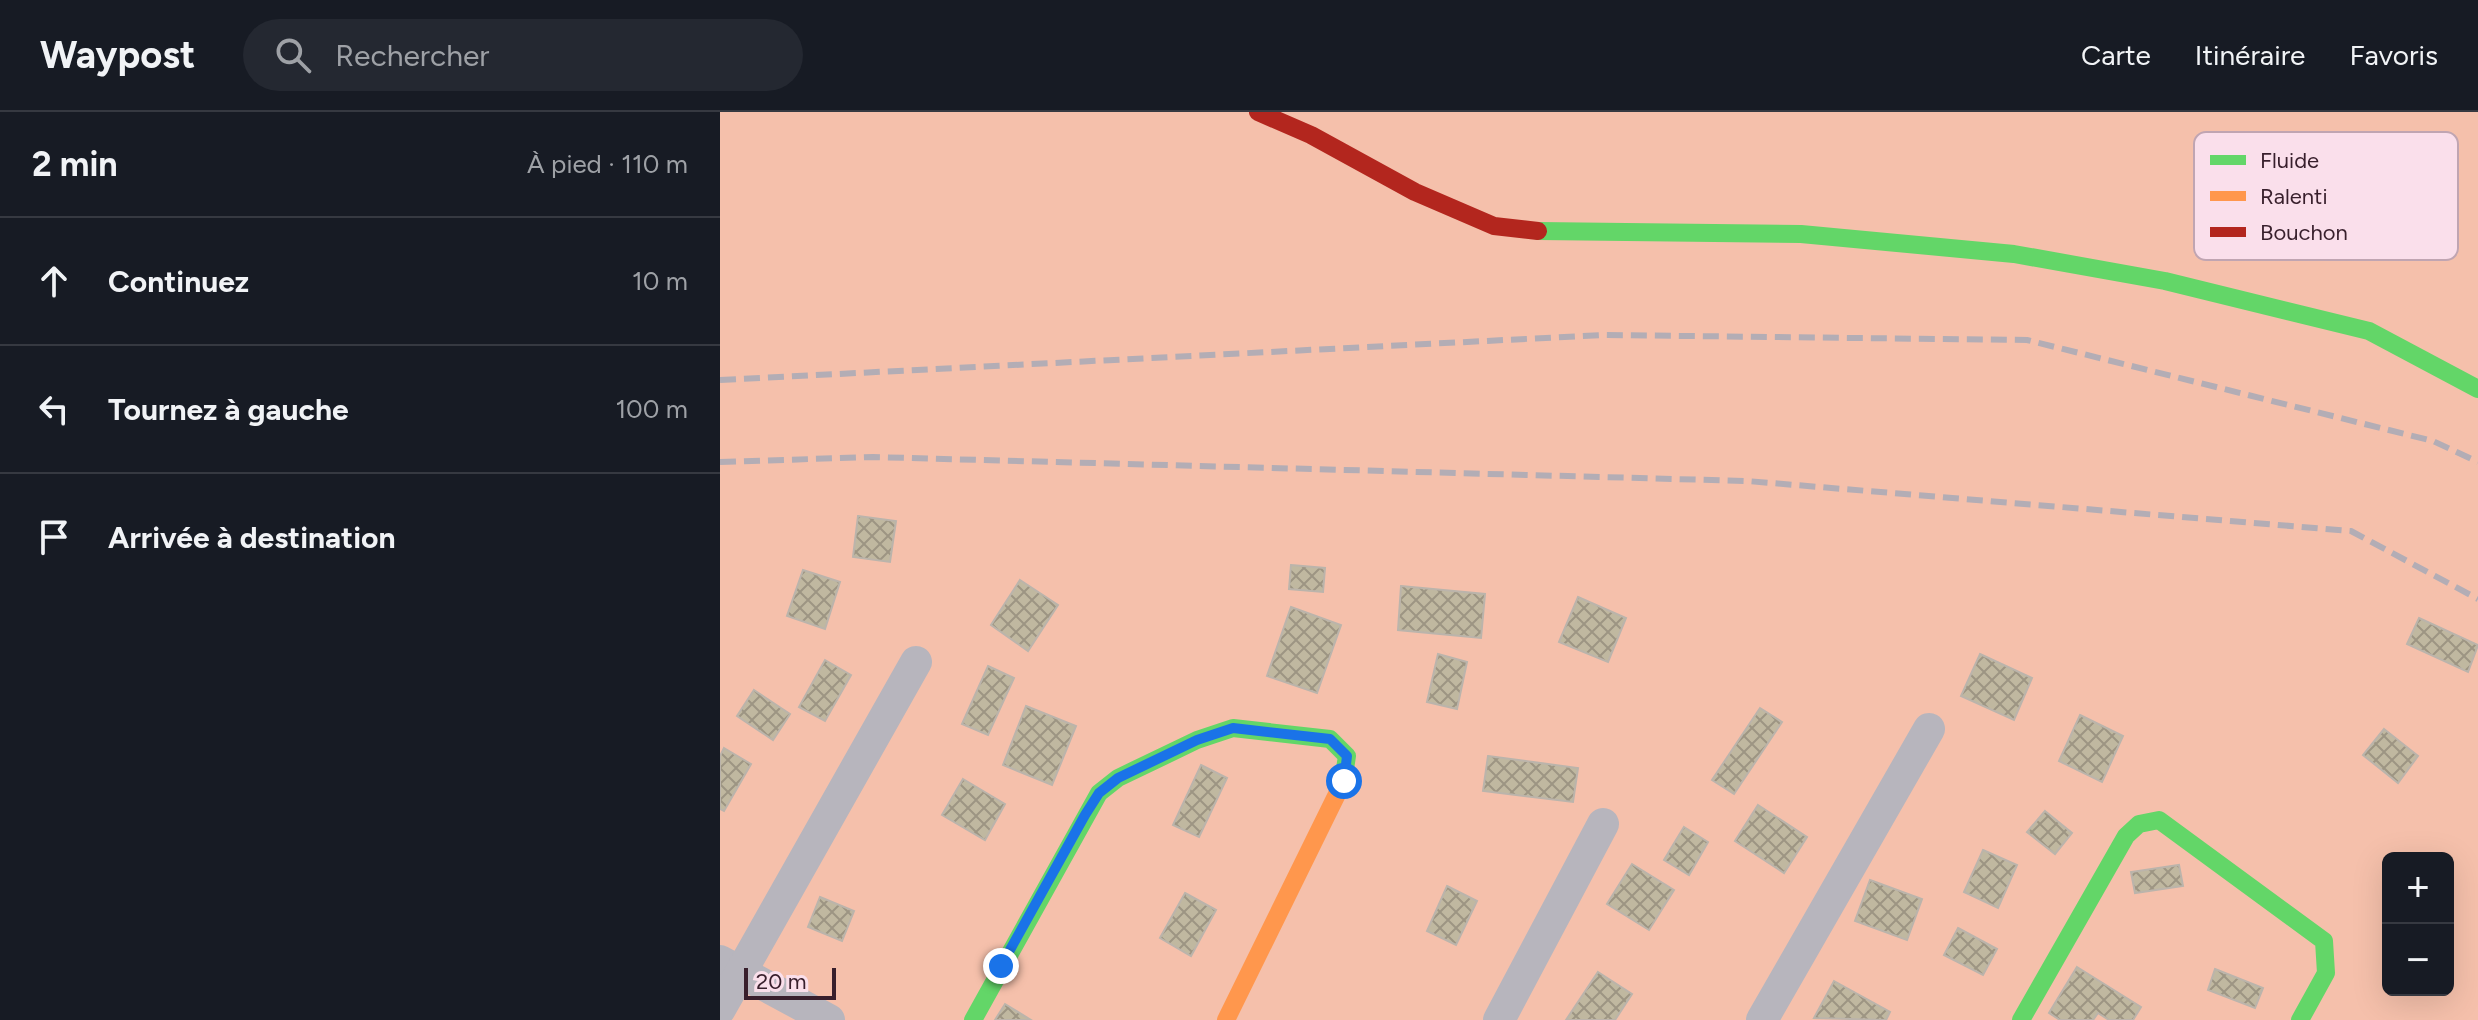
<!DOCTYPE html>
<html lang="fr">
<head>
<meta charset="utf-8">
<style>
	body { margin:0; font-family:Figtree,sans-serif; background:#242831; color:#f1f3f6 }
	.controls { position:absolute; right:24px; bottom:24px; display:grid; overflow:hidden; border-radius:12px; box-shadow:0 8px 32px #0002 }
	.controls button { width:72px; height:72px; display:grid; place-items:center; padding:0; border:0; border-bottom:2px solid #363941; background:#171b24; color:#f1f3f6; font:40px sans-serif }
	.scale { position:absolute; left:24px; bottom:20px; width:92px; box-sizing:border-box; padding-left:8px; border:4px solid #381f2c; border-top:0; font-size:22px; line-height:28px; white-space:nowrap; color:#381f2c; -webkit-text-stroke:6px #fadfeb; paint-order:stroke }
	.stop { position:absolute; width:24px; height:24px; margin:-18px; border:6px solid #1a73e8; border-radius:50%; background:#fff }
	.stop.end { background:#1a73e8; border-color:#fff; box-shadow:0 2px 8px #0008 }
	.list { margin:0; padding:0; list-style:none }
	h2 { display:flex; justify-content:space-between; align-items:center; height:104px; margin:0; padding:0 32px; font-size:34px }
	h2 small { font-size:26px; font-weight:400; color:#9ea1a6 }
	.list li { display:grid; grid-template-columns:52px 1fr auto; gap:24px; align-items:center; box-sizing:border-box; height:128px; padding:0 32px; border-top:2px solid #363941 }
	.list b { display:block; font-size:30px; white-space:nowrap }
	.list em { font-size:26px; font-style:normal; color:#9ea1a6 }
	.icon { flex:none; width:44px; height:44px; fill:none; stroke:currentColor; stroke-width:2; stroke-linecap:round; stroke-linejoin:round }
	.map { position:relative; flex:none; width:1758px; height:908px; overflow:hidden }
	header { display:flex; align-items:center; gap:48px; box-sizing:border-box; height:112px; padding:0 40px; background:#171b24; border-bottom:2px solid #363941 }
	header strong { font-size:38px }
	nav { display:flex; gap:44px; margin-inline-start:auto; font-size:28px }
	.search { width:560px; height:72px; background:#242831; display:flex; align-items:center; gap:20px; box-sizing:border-box; padding:0 28px; border-radius:44px; color:#9ea1a6; font-size:30px }
	main { display:flex }
	aside { flex:1; background:#171b24 }
	.map>svg:first-child { display:block }
	.grass { fill:#f5c0ab; fill-rule:evenodd }
	.building { fill:url(#building-cross-hatch); stroke:#bbb4ab; stroke-width:2 }
	.lines { fill:none; stroke-linecap:round; stroke-linejoin:round }
	.street { stroke:#b7b5bd; stroke-width:32 }
	.fast { stroke:#63d668; stroke-width:18 }
	.slow { stroke:#ff974d; stroke-width:18 }
	.jam { stroke:#b3261e; stroke-width:18 }
	.rail { stroke:#b3adb5; stroke-width:6; stroke-dasharray:16 8; stroke-linecap:butt }
	.route { stroke:#1a73e8; stroke-width:10 }
	.key { fill:#fadfeb; stroke:#c0a5b2; stroke-width:2 }
	.key-label { font-size:22px; fill:#381f2c }
</style>
</head>
<body>
<header>
<strong>Waypost</strong>
<div class="search"><svg class="icon" aria-label="search" viewBox="0 0 24 24"><circle cx="10" cy="10" r="6"/><path d="M15 15l6 6"/></svg>Rechercher</div>
<nav><a>Carte</a><a>Itinéraire</a><a>Favoris</a></nav>
</header>
<main>
<aside>
<h2>2 min<small>À pied · 110 m</small></h2>
<ul class="list">
<li><svg class="icon" aria-label="ahead" viewBox="0 0 24 24"><path d="M12 20V5M6 11l6-6 6 6"/></svg><div><b>Continuez</b></div><em>10 m</em></li>
<li><svg class="icon" aria-label="left" viewBox="0 0 24 24"><path d="M17 20v-9H6M10 6l-5 5 5 5"/></svg><div><b>Tournez à gauche</b></div><em>100 m</em></li>
<li><svg class="icon" aria-label="arrive" viewBox="0 0 24 24"><path d="M6 21V4h12l-3 4 3 4H6"/></svg><div><b>Arrivée à destination</b></div></li>
</ul>
</aside>
<div class="map">
<svg width="1758" height="908" viewBox="0 0 1758 908">
	<defs>
		<pattern id="building-cross-hatch" width="8" height="8" patternUnits="userSpaceOnUse" patternTransform="scale(2)"><rect width="8" height="8" fill="#c0b8a0"/><path d="M0 0l8 8M0 8l8-8" fill="none" stroke="#9d9583"/></pattern>
	</defs>
	<rect width="100%" height="100%" fill="#f4e5ec"/>
	<path class="grass" d="M0,0H1758V908H0ZM1668,746H1728V878H1668Z"/>
	<g class="building">
		<polygon points="138,404 176,409 170,450 133,445"/>
		<polygon points="571,453 605,456 603,480 569,477"/>
		<polygon points="83,458 120,470 105,517 67,504"/>
		<polygon points="300,468 338,493 308,539 271,513"/>
		<polygon points="681,474 765,482 761,526 678,518"/>
		<polygon points="858,485 906,506 888,550 839,530"/>
		<polygon points="571,495 621,513 597,581 547,564"/>
		<polygon points="1699,506 1758,533 1748,560 1687,532"/>
		<polygon points="718,542 747,550 737,597 707,590"/>
		<polygon points="1260,542 1312,566 1294,608 1241,584"/>
		<polygon points="105,548 131,563 105,609 79,595"/>
		<polygon points="268,554 294,566 268,623 242,612"/>
		<polygon points="34,578 70,602 53,628 17,604"/>
		<polygon points="306,594 356,614 332,673 283,653"/>
		<polygon points="1040,596 1062,610 1014,682 992,668"/>
		<polygon points="1360,603 1403,624 1382,670 1339,649"/>
		<polygon points="1664,617 1698,644 1678,671 1643,643"/>
		<polygon points="4,636 31,652 4,699 0,697 0,644"/>
		<polygon points="768,644 858,656 853,690 763,679"/>
		<polygon points="481,653 507,666 479,725 453,713"/>
		<polygon points="243,667 285,692 265,728 222,703"/>
		<polygon points="1038,693 1087,725 1064,761 1015,729"/>
		<polygon points="1325,699 1352,721 1335,742 1307,720"/>
		<polygon points="964,715 988,730 969,763 944,748"/>
		<polygon points="1263,738 1297,753 1278,796 1244,780"/>
		<polygon points="912,752 954,778 929,818 887,792"/>
		<polygon points="1459,753 1463,774 1415,781 1411,760"/>
		<polygon points="1150,768 1202,787 1187,828 1135,809"/>
		<polygon points="727,774 757,789 736,833 707,819"/>
		<polygon points="465,781 496,798 471,844 440,826"/>
		<polygon points="100,785 134,799 122,829 88,815"/>
		<polygon points="1238,816 1277,837 1263,863 1224,843"/>
		<polygon points="1357,855 1421,895 1413,908 1389,908 1378,901 1373,908 1340,908 1329,901"/>
		<polygon points="1495,857 1543,876 1535,896 1488,878"/>
		<polygon points="878,860 912,882 895,908 846,908"/>
		<polygon points="1114,869 1170,900 1166,908 1094,906"/>
		<polygon points="285,892 311,908 275,908"/>
	</g>
	<g class="lines">
		<g class="street">
			<polyline points="0,849 109,908"/>
			<polyline points="0,897 196,550"/>
			<polyline points="779,908 883,712"/>
			<polyline points="1042,908 1209,617"/>
		</g>
		<g class="fast">
			<polyline points="818,119 1081,122 1294,142 1445,169 1649,219 1758,277"/>
			<polyline points="253,908 379,681 398,666 477,628 513,616 610,627 627,644 623,670"/>
			<polyline points="1301,908 1406,724 1419,712 1439,708 1604,829 1606,861 1580,908"/>
		</g>
		<polyline class="slow" points="506,908 623,670"/>
		<polyline class="jam" points="538,0 591,23 695,80 774,114 818,119"/>
		<g class="rail">
			<polyline points="0,268 883,223 1307,228 1713,329 1758,350"/>
			<polyline points="0,350 153,345 1027,369 1631,419 1758,487"/>
		</g>
	</g>
	<g class="lines">
		<polyline class="route" points="281,854 365,703 379,681 398,666 477,628 513,616 610,627 627,644 624,669"/>
	</g>
	<rect x="1474" y="20" width="264" height="128" rx="12" class="key"/>
	<rect x="1490" y="43" width="36" height="10" fill="#63d668"/>
	<rect x="1490" y="79" width="36" height="10" fill="#ff974d"/>
	<rect x="1490" y="115" width="36" height="10" fill="#b3261e"/>
	<g class="key-label">
		<text x="1540" y="56">Fluide</text>
		<text x="1540" y="92">Ralenti</text>
		<text x="1540" y="128">Bouchon</text>
	</g>
</svg>
<div class="controls">
<button>+</button>
<button>−</button>
</div>
<div class="scale">20 m</div>
<div class="stop" style="left:624px;top:669px"></div>
<div class="stop end" style="left:281px;top:854px"></div>
</div>
</main>
</body>
</html>
